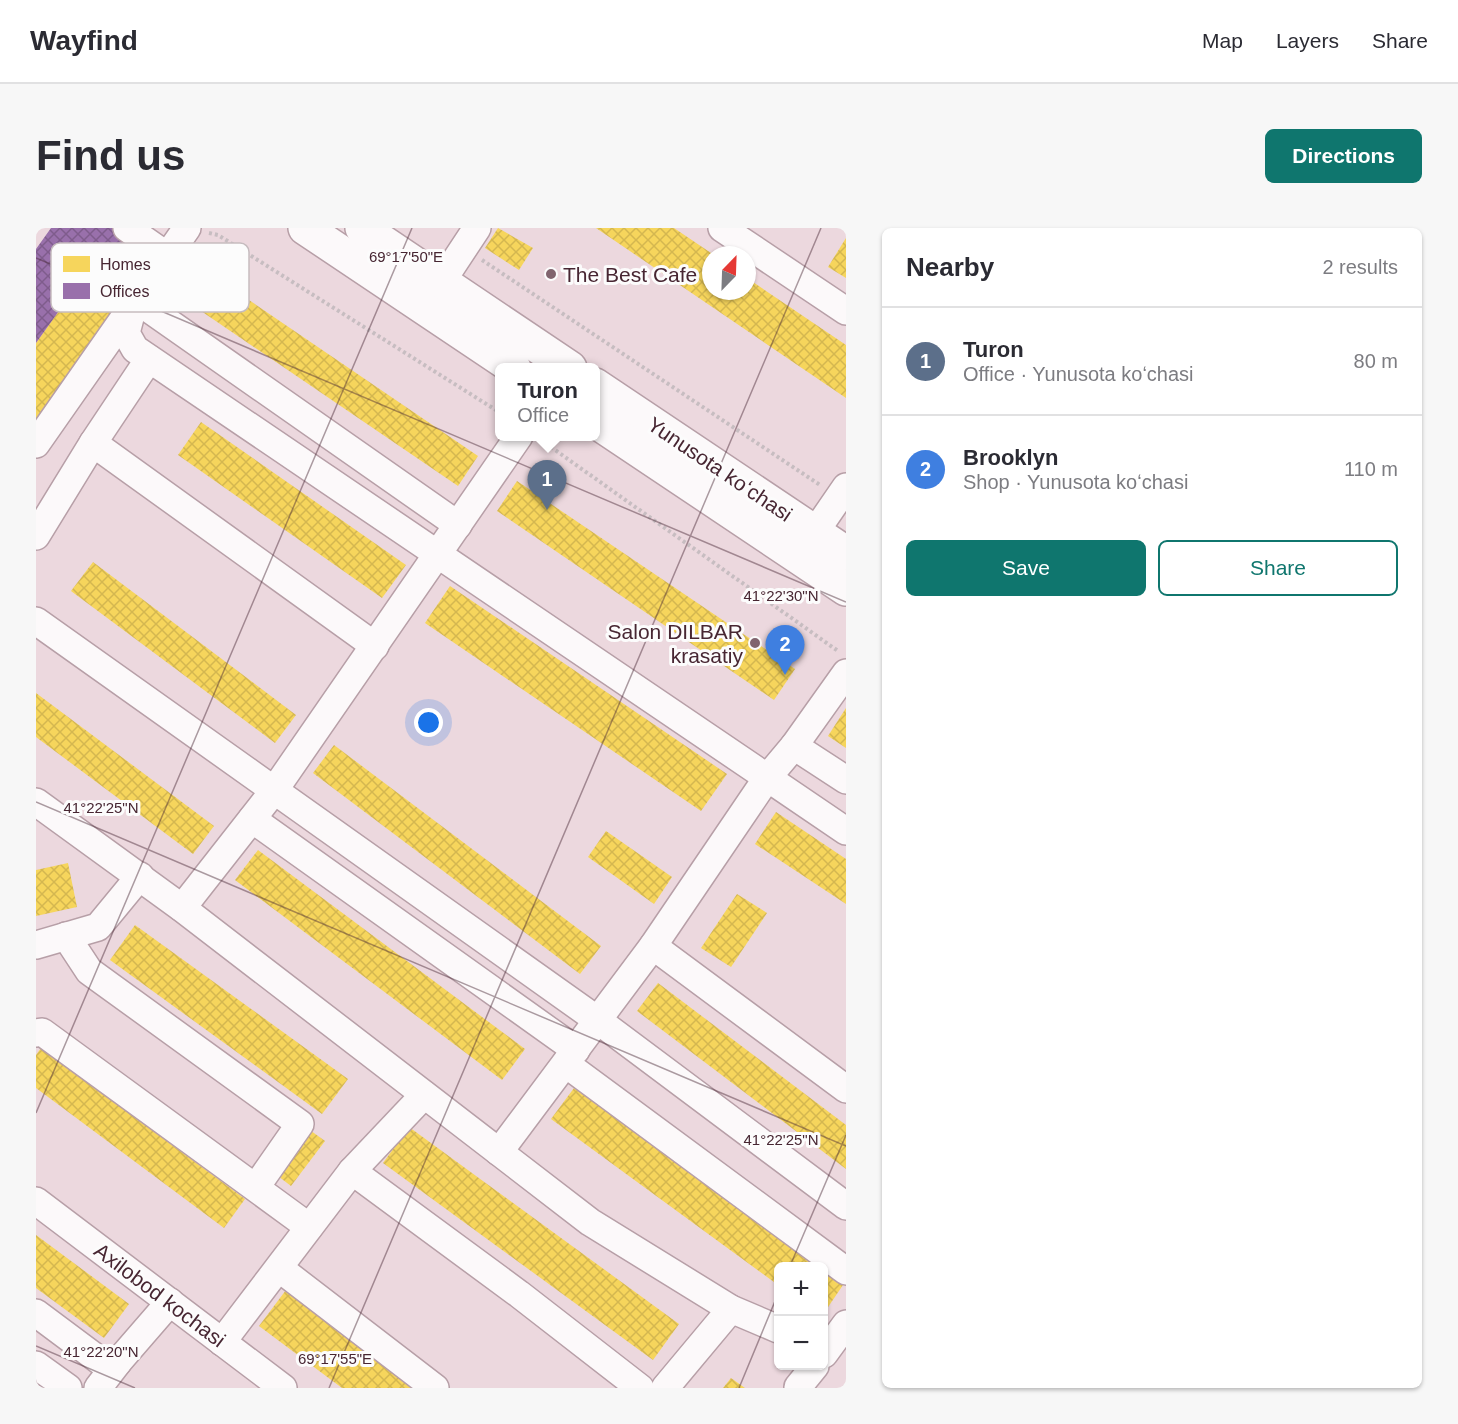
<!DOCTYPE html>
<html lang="en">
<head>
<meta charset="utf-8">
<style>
	body { margin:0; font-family:Helvetica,sans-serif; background:#f7f7f7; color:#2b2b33 }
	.controls { position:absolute; right:18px; bottom:18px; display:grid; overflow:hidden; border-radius:9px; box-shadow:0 2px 4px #0004 }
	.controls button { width:54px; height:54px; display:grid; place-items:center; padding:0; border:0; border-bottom:2px solid #e1e1e2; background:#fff; color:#2b2b33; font:30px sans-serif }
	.compass { position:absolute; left:666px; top:18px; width:54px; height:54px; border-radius:50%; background:#fff; box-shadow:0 2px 4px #0004; rotate:23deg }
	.you { position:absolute; left:393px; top:495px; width:21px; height:21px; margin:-15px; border:4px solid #fff; border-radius:50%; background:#1a73e8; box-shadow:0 0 0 9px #1a73e833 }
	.badge { display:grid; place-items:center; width:39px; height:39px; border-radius:50%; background:#0f766e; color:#fff; font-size:20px; font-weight:700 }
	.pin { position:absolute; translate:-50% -50px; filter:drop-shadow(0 2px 3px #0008) }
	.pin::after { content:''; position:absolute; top:32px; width:21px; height:18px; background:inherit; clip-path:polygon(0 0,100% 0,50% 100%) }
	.popup { position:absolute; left:459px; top:135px; width:105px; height:78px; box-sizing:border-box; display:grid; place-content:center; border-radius:9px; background:#fff; filter:drop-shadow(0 2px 4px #0005); font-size:20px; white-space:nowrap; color:#7c7c81 }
	.popup b { font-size:22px; color:#2b2b33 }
	.popup::after { content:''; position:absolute; left:50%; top:100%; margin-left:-12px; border:12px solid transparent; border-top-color:#fff }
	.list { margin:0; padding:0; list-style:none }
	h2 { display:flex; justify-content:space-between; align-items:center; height:78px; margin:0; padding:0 24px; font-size:26px }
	h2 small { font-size:20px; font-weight:400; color:#7c7c81 }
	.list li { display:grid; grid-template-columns:39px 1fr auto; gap:18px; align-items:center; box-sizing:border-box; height:108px; padding:0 24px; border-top:2px solid #e1e1e2 }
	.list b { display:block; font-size:22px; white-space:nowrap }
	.list p { margin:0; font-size:20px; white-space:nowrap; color:#7c7c81 }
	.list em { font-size:20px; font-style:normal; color:#7c7c81 }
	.actions { display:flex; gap:12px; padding:18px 24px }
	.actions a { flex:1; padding:14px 0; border:2px solid #0f766e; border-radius:9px; text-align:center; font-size:21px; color:#0f766e }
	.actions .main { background:#0f766e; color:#fff }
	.map { position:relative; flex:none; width:810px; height:1160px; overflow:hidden; border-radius:9px }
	header { display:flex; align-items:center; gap:36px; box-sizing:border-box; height:84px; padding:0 30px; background:#fff; border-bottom:2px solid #e1e1e2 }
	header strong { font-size:28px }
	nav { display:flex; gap:33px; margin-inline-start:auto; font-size:21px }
	.intro { display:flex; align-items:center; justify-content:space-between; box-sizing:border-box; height:144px; padding:0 36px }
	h1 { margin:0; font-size:42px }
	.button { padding:15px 27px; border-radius:9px; background:#0f766e; color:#fff; font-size:21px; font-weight:700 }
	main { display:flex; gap:36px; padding:0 36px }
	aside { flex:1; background:#fff; border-radius:9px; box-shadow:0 2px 4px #0004 }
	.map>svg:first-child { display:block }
	.homes { fill:url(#homes-cross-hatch) }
	.offices { fill:url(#offices-cross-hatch) }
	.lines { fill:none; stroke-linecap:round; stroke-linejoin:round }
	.minor-casing { stroke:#b79fa7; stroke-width:30 }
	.major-casing { stroke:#b79fa7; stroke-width:36 }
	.path { stroke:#c7bdc1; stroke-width:4; stroke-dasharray:3 3; stroke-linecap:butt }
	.minor { stroke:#fcf9fa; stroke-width:27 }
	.major { stroke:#fcf9fa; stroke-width:33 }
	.ticks { fill:none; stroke:#472632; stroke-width:1.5; stroke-opacity:0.45 }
	.poi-dot { fill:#81646e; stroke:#fcfcfc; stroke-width:2 }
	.labels { text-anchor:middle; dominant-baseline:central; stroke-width:6; stroke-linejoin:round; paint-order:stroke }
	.poi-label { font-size:21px; fill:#472632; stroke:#fcfcfc; text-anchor:start }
	.street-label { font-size:21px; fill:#472632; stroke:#fcfcfc }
	.key { fill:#fcfcfc; stroke:#c6bcbf; stroke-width:1.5 }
	.key-label { font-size:16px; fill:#472632 }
	.ticks-label { font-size:15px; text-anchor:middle; fill:#472632; stroke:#fcfcfc; stroke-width:6; stroke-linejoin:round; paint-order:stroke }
</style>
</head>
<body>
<header>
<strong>Wayfind</strong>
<nav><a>Map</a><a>Layers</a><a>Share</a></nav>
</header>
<div class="intro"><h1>Find us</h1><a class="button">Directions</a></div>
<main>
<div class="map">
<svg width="810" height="1160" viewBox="0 0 810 1160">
	<defs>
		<pattern id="homes-cross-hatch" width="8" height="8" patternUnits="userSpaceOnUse" patternTransform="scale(1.5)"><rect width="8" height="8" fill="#f6d55c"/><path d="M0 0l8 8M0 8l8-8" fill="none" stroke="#d4b750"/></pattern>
		<pattern id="offices-cross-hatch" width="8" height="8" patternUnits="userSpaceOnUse" patternTransform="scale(1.5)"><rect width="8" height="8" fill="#9970ab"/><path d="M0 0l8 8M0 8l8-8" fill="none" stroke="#7f5c8c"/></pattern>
	</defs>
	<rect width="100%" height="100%" fill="#ecd8de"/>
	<g class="homes">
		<polygon points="462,0 497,20 483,42 449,20"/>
		<polygon points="560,0 638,0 678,27 675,27 675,63 711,63 711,50 810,117 810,170"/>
		<polygon points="810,10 810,50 792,39"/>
		<polygon points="63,27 103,55 0,200 0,115"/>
		<polygon points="166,40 442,228 422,258 146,70"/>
		<polygon points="165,194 370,337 346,370 142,227"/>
		<polygon points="481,253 759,441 738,472 461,283"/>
		<polygon points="57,334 260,487 239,515 35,363"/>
		<polygon points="414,358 691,546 665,583 389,395"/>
		<polygon points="0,465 178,598 157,626 0,509"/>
		<polygon points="810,480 810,520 792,508"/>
		<polygon points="298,517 565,718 544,746 277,545"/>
		<polygon points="740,584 810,631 810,676 719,616"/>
		<polygon points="570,603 636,649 618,676 552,629"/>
		<polygon points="222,622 489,821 466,852 199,652"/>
		<polygon points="32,635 41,679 0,688 0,642"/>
		<polygon points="701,666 731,685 695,739 665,720"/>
		<polygon points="99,697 312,851 286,886 74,732"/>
		<polygon points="622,755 810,897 810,941 601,783"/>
		<polygon points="5,820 209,971 188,1000 0,860 0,827"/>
		<polygon points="538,860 782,1038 742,1038 742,1057 515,891"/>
		<polygon points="373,899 643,1096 617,1132 347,935"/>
		<polygon points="271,900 289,913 255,958 238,945"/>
		<polygon points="0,1007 93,1076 68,1110 0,1060"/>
		<polygon points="788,1043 807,1057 788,1085"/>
		<polygon points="250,1062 380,1160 306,1160 223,1098"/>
		<polygon points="695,1150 709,1160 687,1160"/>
	</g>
	<polygon class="offices" points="15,0 76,0 108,23 90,46 63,27 0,115 0,21"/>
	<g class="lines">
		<defs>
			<g id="minor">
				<polyline points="91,0 130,27"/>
				<polyline points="686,0 810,83"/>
				<polyline points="406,53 441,0"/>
				<polyline points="99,71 422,297"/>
				<polyline points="103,75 95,86 90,105 99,121 810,603"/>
				<polyline points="113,131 57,215 339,418"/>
				<polyline points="0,216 151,0"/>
				<polyline points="779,304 810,259"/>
				<polyline points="0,308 57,215"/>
				<polyline points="0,393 560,791 810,978"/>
				<polyline points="758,518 810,552"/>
				<polyline points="0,574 146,680 554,994 695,1081 742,1101"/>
				<polyline points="216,591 540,822"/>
				<polyline points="146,680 237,564 483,208"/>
				<polyline points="30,708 53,743 264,896 220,959"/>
				<polyline points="0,717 62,699 104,648"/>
				<polyline points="617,718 810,861"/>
				<polyline points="0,805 6,804 273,999"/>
				<polyline points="530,836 810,1043"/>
				<polyline points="463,924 617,718 731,550 758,518 810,445"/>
				<polyline points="316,943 388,867"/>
				<polyline points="0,973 247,1160"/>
				<polyline points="243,1040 399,1160"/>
				<polyline points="0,1085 67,1135 82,1134 134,1074"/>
				<polyline points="186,1114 316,943 483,1066 604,1160"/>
				<polyline points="788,1126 810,1096"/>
				<polyline points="0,1137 32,1160"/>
				<polyline points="762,1159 779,1138"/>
				<polyline points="62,1160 82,1134"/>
				<polyline points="629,1160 695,1081"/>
			</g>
			<g id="major">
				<polyline points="269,0 478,140"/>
				<polyline points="326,0 534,140"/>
				<polyline points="559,157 810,325"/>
				<polyline points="559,193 810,361"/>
			</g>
		</defs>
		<use href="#minor" class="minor-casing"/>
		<use href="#major" class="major-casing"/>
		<g class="path">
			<polyline points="173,5 182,7 463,184"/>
			<polyline points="446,32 784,257"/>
			<polyline points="505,212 802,423"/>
		</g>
		<use href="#minor" class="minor"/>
		<use href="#major" class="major"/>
	</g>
	<path class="ticks" d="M0,30L810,374M0,574L810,918M0,885L376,0M754,1038L810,907M0,1118L99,1160M293,1160L785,0M703,1160L742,1066"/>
	<g class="poi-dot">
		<circle cx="515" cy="46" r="6"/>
		<circle cx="719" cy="415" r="6"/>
	</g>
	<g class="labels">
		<g class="poi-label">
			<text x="527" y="46">The Best Cafe</text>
			<text x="707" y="403" text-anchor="end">Salon DILBAR<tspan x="707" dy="24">krasatiy</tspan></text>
		</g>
		<g class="street-label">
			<text transform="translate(684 241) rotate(34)">Yunusota koʻchasi</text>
			<text transform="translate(124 1067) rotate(37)">Axilobod kochasi</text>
		</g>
	</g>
	<rect x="15" y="15" width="198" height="69" rx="9" class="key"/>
	<rect x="27" y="28" width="27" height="16" fill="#f6d55c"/>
	<rect x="27" y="55" width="27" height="16" fill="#9970ab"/>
	<g class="key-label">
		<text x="64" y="42">Homes</text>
		<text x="64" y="69">Offices</text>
	</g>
	<g class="ticks-label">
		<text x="370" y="34">69°17'50"E</text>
		<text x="745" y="373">41°22'30"N</text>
		<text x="65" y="585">41°22'25"N</text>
		<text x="745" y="917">41°22'25"N</text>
		<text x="65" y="1129">41°22'20"N</text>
		<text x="299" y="1136">69°17'55"E</text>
	</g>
</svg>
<div class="controls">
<button>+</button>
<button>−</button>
</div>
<svg class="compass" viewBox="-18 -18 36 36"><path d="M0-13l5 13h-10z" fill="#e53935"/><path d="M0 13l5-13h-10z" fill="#7c7c81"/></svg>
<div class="you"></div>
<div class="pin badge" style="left:511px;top:282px;background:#5c6f8a">1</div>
<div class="popup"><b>Turon</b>Office</div>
<div class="pin badge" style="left:749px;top:447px;background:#3f7fe0">2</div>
</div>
<aside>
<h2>Nearby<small>2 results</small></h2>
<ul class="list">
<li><span class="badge" style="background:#5c6f8a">1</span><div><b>Turon</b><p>Office · Yunusota koʻchasi</p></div><em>80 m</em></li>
<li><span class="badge" style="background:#3f7fe0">2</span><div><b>Brooklyn</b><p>Shop · Yunusota koʻchasi</p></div><em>110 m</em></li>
</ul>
<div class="actions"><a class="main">Save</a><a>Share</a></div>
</aside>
</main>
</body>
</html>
